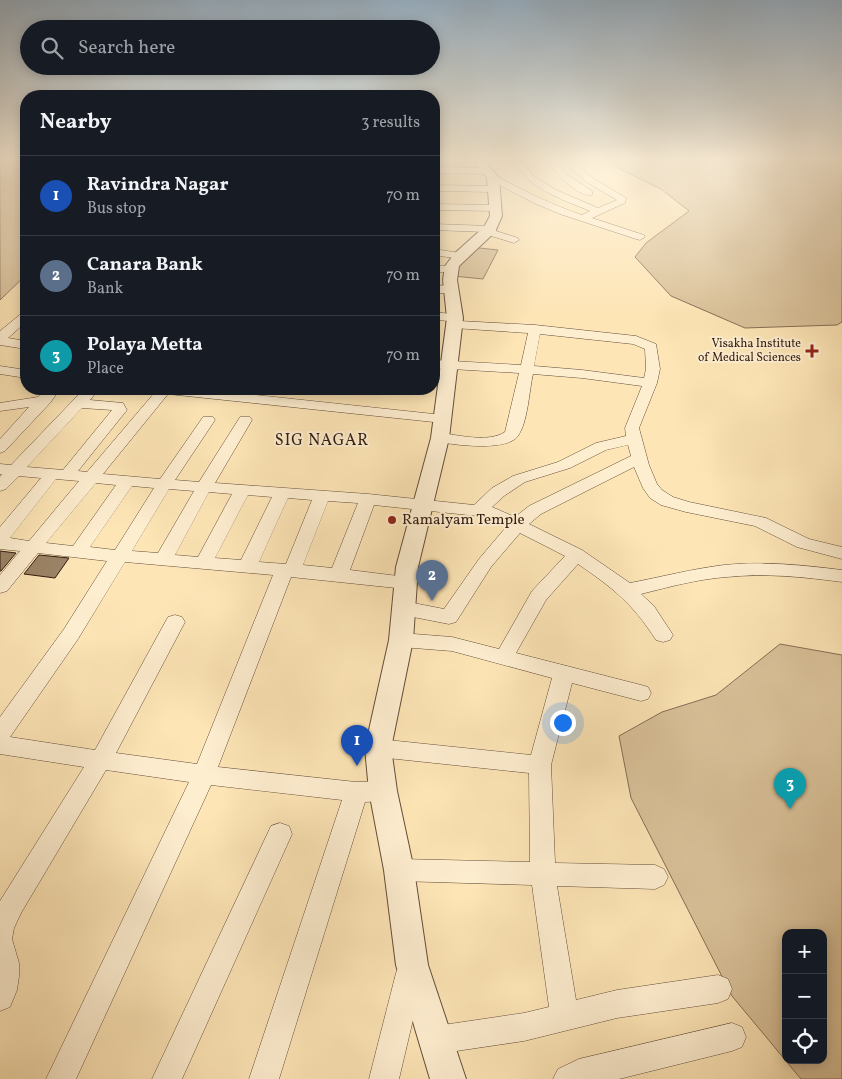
<!DOCTYPE html>
<html lang="en">
<head>
<meta charset="utf-8">
<style>
	body { margin:0; font-family:Vollkorn,serif; background:#242831; color:#f1f3f6 }
	.controls { position:absolute; right:15px; bottom:15px; display:grid; overflow:hidden; border-radius:10px; box-shadow:0 2px 12px #0003 }
	.controls button { width:45px; height:45px; display:grid; place-items:center; padding:0; border:0; border-bottom:1px solid #363941; background:#171b24; color:#f1f3f6; font:25px sans-serif }
	.you { position:absolute; left:562px; top:722px; width:18px; height:18px; margin:-12px; border:4px solid #fff; border-radius:50%; background:#1a73e8; box-shadow:0 0 0 8px #1a73e833 }
	.badge { display:grid; place-items:center; width:32px; height:32px; border-radius:50%; background:#0f766e; color:#fff; font-size:16px; font-weight:700 }
	.pin { position:absolute; translate:-50% -41px; filter:drop-shadow(0 1px 2px #0008) }
	.pin::after { content:''; position:absolute; top:26px; width:18px; height:15px; background:inherit; clip-path:polygon(0 0,100% 0,50% 100%) }
	.list { margin:0; padding:0; list-style:none }
	h2 { display:flex; justify-content:space-between; align-items:center; height:65px; margin:0; padding:0 20px; font-size:21px }
	h2 small { font-size:16px; font-weight:400; color:#9ea1a6 }
	.list li { display:grid; grid-template-columns:32px 1fr auto; gap:15px; align-items:center; box-sizing:border-box; height:80px; padding:0 20px; border-top:1px solid #363941 }
	.list b { display:block; font-size:19px; white-space:nowrap }
	.list p { margin:0; font-size:16px; white-space:nowrap; color:#9ea1a6 }
	.list em { font-size:16px; font-style:normal; color:#9ea1a6 }
	.icon { flex:none; width:28px; height:28px; fill:none; stroke:currentColor; stroke-width:2; stroke-linecap:round; stroke-linejoin:round }
	.map { position:relative; flex:none; width:842px; height:1079px; overflow:hidden }
	.search { position:absolute; background:#171b24; box-shadow:0 2px 12px #0003; left:20px; top:20px; width:420px; height:55px; display:flex; align-items:center; gap:12px; box-sizing:border-box; padding:0 18px; border-radius:28px; color:#9ea1a6; font-size:19px }
	.panel { position:absolute; background:#171b24; box-shadow:0 2px 12px #0003; left:20px; top:90px; width:420px; height:305px; border-radius:20px }
	.map>svg:first-child { display:block }
	.green { fill:#dac29a; stroke:#866e56; fill-rule:evenodd }
	.building { fill:#9b8467; stroke:#311a11 }
	.lines { fill:none; stroke-linecap:round; stroke-linejoin:round }
	.minor-casing { stroke:#644d3a; stroke-width:1 }
	.tertiary-casing { stroke:#644d3a; stroke-width:2 }
	.minor { fill:#feeed0; fill-rule:evenodd }
	.tertiary { fill:#feeed0; fill-rule:evenodd }
	.poi-dot { fill:#8f2418; stroke:#feeed0; stroke-width:2 }
	.labels { text-anchor:middle; dominant-baseline:central; stroke-width:4; stroke-linejoin:round; paint-order:stroke }
	.far-poi-label { font-size:12px; fill:#311a11; stroke:#feeed0; text-anchor:end }
	.poi-label { font-size:15px; fill:#311a11; stroke:#feeed0; text-anchor:start }
	.neighbourhood-label { font-size:16px; letter-spacing:1px; fill:#311a11; stroke:#feeed0 }
</style>
</head>
<body>
<div class="map">
<svg width="842" height="1079" viewBox="0 0 842 1079">
	<rect width="100%" height="100%" fill="#fde5b6"/>
	<filter id="stains"><feTurbulence type="fractalNoise" baseFrequency=".004" numOctaves="4"/><feColorMatrix values="0 0 0 0 .2 0 0 0 0 .09 0 0 0 0 .02 0 0 0 .5 -.17"/></filter>
	<radialGradient id="worn" r=".72"><stop offset=".6" stop-color="#630" stop-opacity="0"/><stop offset="1" stop-color="#630" stop-opacity=".3"/></radialGradient>
	<g class="green">
		<polygon points="0,160 26,160 26,275 0,300"/>
		<polygon points="612,160 842,160 842,322 837,325 745,328 671,296 635,257 646,243 689,211 661,189 618,168"/>
		<polygon points="470,247 498,250 483,279 453,276"/>
		<path d="M780,644L842,655V1079H801L732,996L631,798L619,736L662,712L716,695ZM786,933H823V1060H786Z"/>
	</g>
	<g class="building">
		<polygon points="0,551 16,553 1,571 0,571"/>
		<polygon points="39,555 69,558 55,578 24,574"/>
	</g>
	<g class="lines">
		<defs>
			<g id="minor">
				<path d="M513,160H521L532,175L556,190L598,208L617,200L588,183L561,160H570L594,179L626,198L625,203L592,218L644,235L645,237L640,240L636,239L560,214L534,203L490,180V176H496C524,191 552,205 582,215L590,211C559,198 530,190 513,160Z"/>
				<path d="M547,160H555L565,173L592,191V195C578,198 553,171 547,160Z"/>
				<polygon points="434,167 487,168 492,171 487,174 434,173"/>
				<polygon points="434,185 494,186 499,189 494,192 434,191"/>
				<polygon points="434,204 496,205 501,208 496,211 434,210"/>
				<polygon points="434,224 490,226 494,227 496,231 518,238 519,240 514,243 488,235 486,232 434,230"/>
				<polygon points="434,249 460,253 466,256 460,259 434,255"/>
				<polygon points="434,266 452,266 458,269 452,272 434,272"/>
				<polygon points="451,285 457,289 455,292 434,294 434,286"/>
				<polygon points="26,312 26,322 8,338 26,341 26,349 0,345 0,331 22,313"/>
				<path d="M434,312L459,315L461,318L459,321L535,325L636,336L656,344L660,369L657,383L639,428L649,465L657,484L662,490L673,497L689,502L766,518L809,539L842,547V559L797,547L755,526L686,512L661,505L650,498L643,488L634,467L541,514L529,524L582,550L630,583C661,577 692,569 724,565C763,561 803,565 842,570V582C804,577 766,573 727,577C698,579 669,587 641,594L654,606L673,635L670,640L663,642L656,640C632,603 613,588 578,564L546,600L516,653L641,685L648,687L651,693L648,699L641,701L572,683L551,765L555,863L655,865L664,869L668,877L664,885L655,889L557,886L576,1000L617,990L718,975L728,979L732,989L728,999L718,1003L617,1018L524,1041L436,1054L426,1050L422,1040L426,1030L436,1026L524,1013L549,1007L532,885L399,881L390,878L387,870L390,862L399,859L530,862L529,773L378,757L370,754L367,748L370,742L378,739L531,755L552,678L452,651L401,647L394,645L391,640L394,635L401,633L452,637L499,649L532,591L565,556L520,533L491,567L456,622L449,624L403,615L396,613L393,608L396,603L403,601L444,609L479,559L507,526L487,517L374,505L350,570L406,577L413,579L415,583L413,587L406,589L291,577L218,767L356,782L383,781L391,784L395,791L391,798L383,801L365,802L279,1079H249L342,800L211,785L76,1079H46L189,782L106,770L21,913L14,928L12,939L19,963V976L17,990L10,1007L0,1011V901L84,767L0,754V717L64,629L107,561L38,553L7,591L0,593V575L20,551L0,549V527L41,478L19,476L6,489L0,491V477L2,474H0V464L11,465L84,389H99L90,400L123,403L127,410L78,471L87,472L156,391L154,389H199L443,415L448,416L450,419L448,422L443,423L168,394L103,474L160,479L203,417H213L215,420L175,480L199,482L240,417H250L252,420L215,483L368,494L474,505L492,488L513,476L558,462L596,443L626,436L625,428L642,386L582,378L533,374C529,391 528,422 518,436C507,452 452,445 435,441L432,438L435,435L440,433C459,435 488,443 505,432L519,373L434,368V360L521,365L528,333L454,328L448,324L450,321L434,320ZM540,334L633,344L645,349L646,369L644,378L582,370L534,366ZM82,408L112,410L63,470L27,467ZM628,445L631,456L529,506L515,517L492,507L504,496L525,482L570,468L606,450ZM56,479L79,481L29,541L10,538ZM96,483L116,485L73,546L46,543ZM132,486L154,488L115,550L90,547ZM169,489L194,491L158,553L132,551ZM209,492L232,494L198,557L175,555ZM248,495L272,497L241,560L215,558ZM288,498L312,500L286,564L259,562ZM328,501L358,503L332,568L303,565ZM125,562L273,575L197,764L116,753L185,622L182,617L175,615L168,617L95,750L10,737L78,639Z"/>
				<polygon points="0,366 26,370 26,378 0,374"/>
				<polygon points="46,389 60,389 50,403 5,451 0,453 0,439 29,407 0,411 0,403 38,397"/>
				<polygon points="280,823 289,826 292,834 182,1079 152,1079 271,826"/>
				<polygon points="410,959 420,963 424,973 399,1079 369,1079 396,973 400,963"/>
				<polygon points="732,1023 742,1027 746,1037 742,1047 732,1051 619,1079 553,1079 558,1069 579,1059"/>
			</g>
			<polygon id="tertiary" points="474,160 484,160 499,178 502,216 495,232 459,266 457,280 463,318 449,438 418,567 413,640 391,748 397,791 414,870 428,965 466,1079 430,1079 396,965 384,870 369,791 365,748 389,640 396,567 431,438 447,318 443,280 445,266 455,253 484,227 490,216 487,178"/>
		</defs>
		<use href="#minor" class="minor-casing"/>
		<use href="#tertiary" class="tertiary-casing"/>
		<use href="#minor" class="minor"/>
		<use href="#tertiary" class="tertiary"/>
	</g>
	<linearGradient id="sky" x2="0" y2="1"><stop stop-color="#95acbe"/><stop offset="0.51" stop-color="#fef3de"/><stop offset="1" stop-color="#fef3de" stop-opacity="0"/></linearGradient>
	<rect width="842" height="311" fill="url(#sky)"/>
	<g class="poi-dot">
		<path d="M809.5 343.5h5v5h5v5h-5v5h-5v-5h-5v-5h5z"/>
		<circle cx="392" cy="520" r="5"/>
	</g>
	<g class="labels">
		<g class="far-poi-label">
			<text x="801" y="344">Visakha Institute<tspan x="801" dy="14">of Medical Sciences</tspan></text>
		</g>
		<g class="poi-label">
			<text x="402" y="520">Ramalyam Temple</text>
		</g>
		<g class="neighbourhood-label">
			<text x="322" y="441">SIG NAGAR</text>
		</g>
	</g>
	<rect width="100%" height="100%" filter="url(#stains)"/>
	<rect width="100%" height="100%" fill="url(#worn)"/>
</svg>
<div class="controls">
<button>+</button>
<button>−</button>
<button><svg class="icon" aria-label="locate" viewBox="0 0 24 24"><circle cx="12" cy="12" r="6"/><path d="M12 2v4M12 18v4M2 12h4M18 12h4"/></svg></button>
</div>
<div class="you"></div>
<div class="pin badge" style="left:357px;top:766px;background:#1a4fb4">1</div>
<div class="pin badge" style="left:432px;top:601px;background:#5c6f8a">2</div>
<div class="pin badge" style="left:790px;top:809px;background:#0f9aa8">3</div>
<div class="search"><svg class="icon" aria-label="search" viewBox="0 0 24 24"><circle cx="10" cy="10" r="6"/><path d="M15 15l6 6"/></svg>Search here</div>
<section class="panel">
<h2>Nearby<small>3 results</small></h2>
<ul class="list">
<li><span class="badge" style="background:#1a4fb4">1</span><div><b>Ravindra Nagar</b><p>Bus stop</p></div><em>70 m</em></li>
<li><span class="badge" style="background:#5c6f8a">2</span><div><b>Canara Bank</b><p>Bank</p></div><em>70 m</em></li>
<li><span class="badge" style="background:#0f9aa8">3</span><div><b>Polaya Metta</b><p>Place</p></div><em>70 m</em></li>
</ul>
</section>
</div>
</body>
</html>
